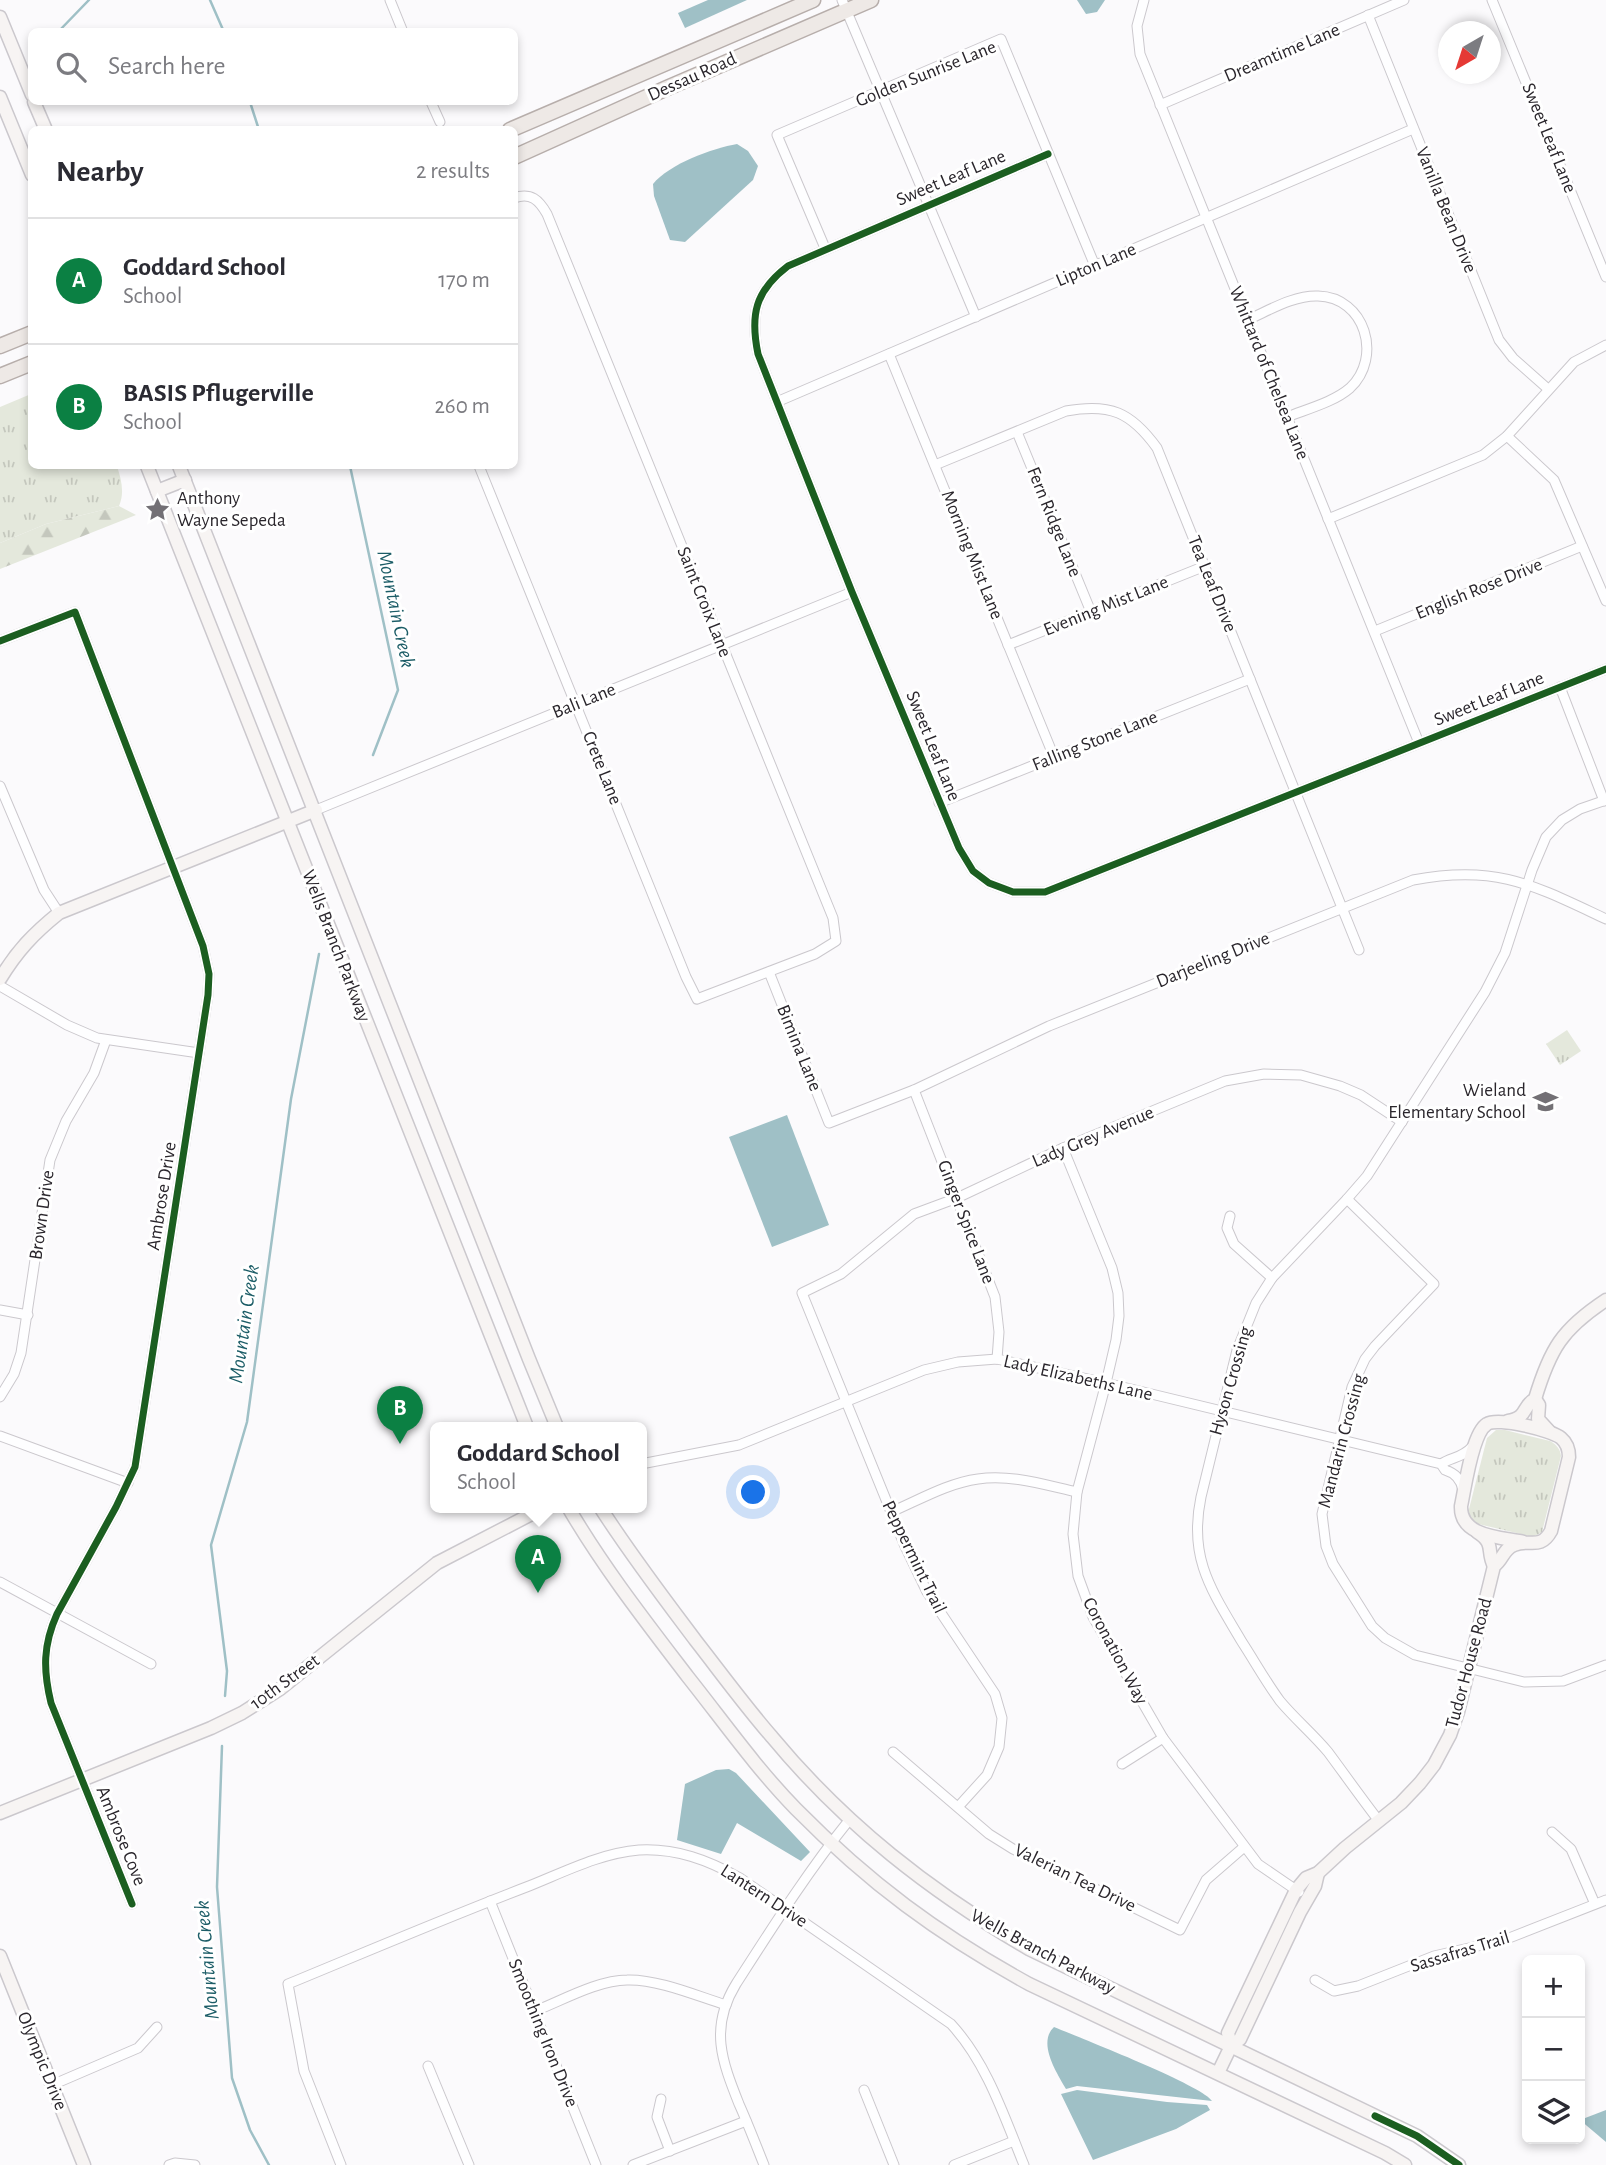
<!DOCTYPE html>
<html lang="en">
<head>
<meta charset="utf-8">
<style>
	body { margin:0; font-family:"Alegreya Sans",sans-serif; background:#f7f7f7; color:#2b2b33 }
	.controls { position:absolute; right:21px; bottom:21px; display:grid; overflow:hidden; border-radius:10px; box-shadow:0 4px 10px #0003 }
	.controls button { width:63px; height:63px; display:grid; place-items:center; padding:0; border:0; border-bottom:2px solid #e1e1e2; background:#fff; color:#2b2b33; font:35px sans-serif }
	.compass { position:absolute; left:1438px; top:21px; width:63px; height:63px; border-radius:50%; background:#fff; box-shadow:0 4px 10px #0003; rotate:219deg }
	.you { position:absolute; left:754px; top:1493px; width:24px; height:24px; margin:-18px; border:5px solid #fff; border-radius:50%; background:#1a73e8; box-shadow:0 0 0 10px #1a73e833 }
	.badge { display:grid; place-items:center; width:46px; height:46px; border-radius:50%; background:#0b8043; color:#fff; font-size:23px; font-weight:700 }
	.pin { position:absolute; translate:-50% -58px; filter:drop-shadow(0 2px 4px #0008) }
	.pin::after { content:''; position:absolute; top:37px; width:24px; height:21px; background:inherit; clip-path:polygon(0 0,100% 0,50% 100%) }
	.popup { position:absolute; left:430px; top:1422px; width:217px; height:91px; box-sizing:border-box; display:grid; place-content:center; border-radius:10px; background:#fff; filter:drop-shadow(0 2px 5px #0005); font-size:23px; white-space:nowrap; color:#7c7c81 }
	.popup b { font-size:26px; color:#2b2b33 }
	.popup::after { content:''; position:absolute; left:50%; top:100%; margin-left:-14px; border:14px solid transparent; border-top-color:#fff }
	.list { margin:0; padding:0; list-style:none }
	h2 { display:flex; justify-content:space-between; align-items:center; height:91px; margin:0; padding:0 28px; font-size:30px }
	h2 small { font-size:23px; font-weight:400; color:#7c7c81 }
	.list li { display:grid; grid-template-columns:46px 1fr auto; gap:21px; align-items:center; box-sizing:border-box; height:126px; padding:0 28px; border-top:2px solid #e1e1e2 }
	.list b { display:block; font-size:26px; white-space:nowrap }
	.list p { margin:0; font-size:23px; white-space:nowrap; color:#7c7c81 }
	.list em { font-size:23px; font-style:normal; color:#7c7c81 }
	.icon { flex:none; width:38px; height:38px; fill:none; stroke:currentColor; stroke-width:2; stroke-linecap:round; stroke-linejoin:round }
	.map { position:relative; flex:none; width:1606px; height:2165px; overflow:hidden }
	.search { position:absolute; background:#fff; box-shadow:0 4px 10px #0003; left:28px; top:28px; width:490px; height:77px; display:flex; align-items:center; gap:18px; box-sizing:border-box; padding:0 24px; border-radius:10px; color:#7c7c81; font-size:26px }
	.panel { position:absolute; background:#fff; box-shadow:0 4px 10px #0003; left:28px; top:126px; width:490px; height:343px; border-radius:10px }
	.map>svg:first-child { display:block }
	.grass { fill:url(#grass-tufts) }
	.forest { fill:url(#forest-firs) }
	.water { fill:#9fc0c6 }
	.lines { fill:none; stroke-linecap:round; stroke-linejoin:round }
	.stream { stroke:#9fc0c6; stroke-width:2.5 }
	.street-casing { stroke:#cbc8cd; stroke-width:11 }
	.secondary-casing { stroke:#cbc8cd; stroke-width:15 }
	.primary-casing { stroke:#b7aeab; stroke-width:17 }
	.street { stroke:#fefeff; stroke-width:9 }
	.secondary { stroke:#f7f4f3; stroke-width:12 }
	.primary { stroke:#eee9e6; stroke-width:14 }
	.cycleway-casing { stroke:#fff; stroke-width:11 }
	.cycleway { stroke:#1b5e20; stroke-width:7 }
	.labels { text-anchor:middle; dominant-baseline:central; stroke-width:6; stroke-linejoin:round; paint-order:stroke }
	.street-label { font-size:19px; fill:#2a262c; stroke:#fff }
	.poi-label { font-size:19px; fill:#2a262c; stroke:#fff; text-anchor:start }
	.water-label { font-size:21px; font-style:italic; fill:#1c5d67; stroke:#fff }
</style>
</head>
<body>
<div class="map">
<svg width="1606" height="2165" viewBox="0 0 1606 2165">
	<defs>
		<pattern id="grass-tufts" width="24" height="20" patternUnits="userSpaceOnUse" patternTransform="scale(1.75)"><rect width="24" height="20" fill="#e4e8dc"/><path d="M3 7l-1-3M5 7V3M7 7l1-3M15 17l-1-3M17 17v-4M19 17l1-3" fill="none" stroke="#c4c7bd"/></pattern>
		<pattern id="forest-firs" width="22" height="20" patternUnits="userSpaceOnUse" patternTransform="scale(1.75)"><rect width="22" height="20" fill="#e4e8dc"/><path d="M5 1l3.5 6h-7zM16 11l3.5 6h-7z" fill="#c4c7bd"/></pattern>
	</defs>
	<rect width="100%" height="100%" fill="#fbfafc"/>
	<g class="grass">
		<path d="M31,394L32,466H117C121,479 125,492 119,506L46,524L0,543V407Z"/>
		<polygon points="1567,1030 1581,1051 1560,1065 1546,1044"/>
		<path d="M1496,1430H1505L1550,1441C1557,1445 1560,1449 1561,1456L1542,1532L1533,1537L1474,1523L1468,1513L1487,1438Z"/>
	</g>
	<polygon class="forest" points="119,506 136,515 0,569 0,543 46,524"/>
	<g class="water">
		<polygon points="708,0 747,0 685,28 678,13"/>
		<polygon points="1077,0 1105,0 1097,12 1086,14"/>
		<path d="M737,144L748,151L758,166L753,180L685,242L670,240L654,196L653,184C669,164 713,148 737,144Z"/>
		<polygon points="787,1115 829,1225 772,1247 729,1137"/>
		<polygon points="729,1769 736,1773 810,1852 801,1861 737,1823 721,1854 677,1840 685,1784 716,1770"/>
		<path d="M1054,2027C1078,2037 1204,2086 1212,2101L1077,2086L1066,2089C1057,2073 1037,2043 1054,2027Z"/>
		<polygon points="1077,2090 1167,2102 1207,2105 1210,2110 1176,2129 1093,2160 1061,2094"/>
		<polygon points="1606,2110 1606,2142 1580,2120"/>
	</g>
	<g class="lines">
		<g class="stream">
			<polyline points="210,0 224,32"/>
			<polyline points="58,32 89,0"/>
			<polyline points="250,102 259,130"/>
			<polyline points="350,466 398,690 373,755"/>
			<polyline points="225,1696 227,1671 211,1545 247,1422 291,1099 319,954"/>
			<polyline points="222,1746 217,1887 232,2078 250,2130 269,2165"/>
		</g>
		<defs>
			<g id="street">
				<polyline points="390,0 403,32"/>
				<polyline points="842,0 976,317"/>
				<polyline points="1144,0 1137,26 1140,54 1419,743"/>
				<polyline points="1492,0 1606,277"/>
				<polyline points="1368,15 1499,340 1513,358 1548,389"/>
				<polyline points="431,102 440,122"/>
				<polyline points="1160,105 1404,0"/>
				<path d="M1048,154L788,266C755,291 750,315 758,354L852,592L959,848L973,871L989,883L1013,892H1045L1606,669"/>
				<polyline points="825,248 777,135 1001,39 1095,266"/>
				<path d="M1247,320C1268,311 1294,295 1318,296C1365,297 1383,357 1350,388C1334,402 1307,409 1287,417"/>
				<polyline points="889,354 1054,757"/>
				<polyline points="779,401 1413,129"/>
				<polyline points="1017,432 1091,612"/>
				<polyline points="1507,436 1554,480 1606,601"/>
				<path d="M935,465L1066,411C1110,403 1131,412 1157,448L1359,950"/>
				<path d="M479,466L686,977L697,999L815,954L836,941L833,918L547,214C539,200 531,192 514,198"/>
				<polyline points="1328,519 1483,455 1507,436 1574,362 1606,345"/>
				<polyline points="1375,631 1582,546"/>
				<path d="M0,641L75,612L203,946L209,974L208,995L135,1467L116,1507L57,1614C43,1645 43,1670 51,1703L132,1904"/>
				<polyline points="1008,645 1205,566"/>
				<polyline points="1560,687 1604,801"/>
				<polyline points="0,786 44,890 59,913"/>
				<polyline points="939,803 1250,679"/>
				<polyline points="316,810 852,592"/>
				<path d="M769,972L829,1123L914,1090L1049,1026L1413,880C1497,864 1533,885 1606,919"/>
				<polyline points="0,986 67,1025 97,1038 199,1053"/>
				<polyline points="914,1090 995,1297 999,1332 997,1359"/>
				<polyline points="1063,1148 1112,1268 1118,1293 1119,1316 1116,1340 1106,1383 1077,1492 1073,1534 1078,1576 1093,1617 1163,1738 1258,1864 1299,1892"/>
				<polyline points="1347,1199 1434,1284 1375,1346 1365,1359 1352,1387 1322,1514 1326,1546 1333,1564 1372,1626 1385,1638 1415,1655 1524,1682 1563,1681 1606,1665"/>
				<polyline points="1230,1216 1227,1228 1234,1244 1272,1278"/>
				<polyline points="0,1310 28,1315"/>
				<polyline points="0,1397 14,1374 21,1353 50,1160 66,1121 94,1073 106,1040"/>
				<polyline points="0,1436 128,1483"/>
				<path d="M641,1464L739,1445L924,1370L958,1362L997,1359L1106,1383L1441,1464L1445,1470C1455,1473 1461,1479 1463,1490"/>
				<path d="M1441,1464C1452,1457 1462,1458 1472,1447"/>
				<path d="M891,1512C919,1500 948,1483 978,1479C1011,1474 1045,1485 1077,1492"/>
				<polyline points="0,1582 151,1664"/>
				<polyline points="893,1752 989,1834 1013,1849 1180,1930 1206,1880 1244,1847"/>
				<polyline points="1122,1764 1163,1738"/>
				<polyline points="958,1807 987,1775 999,1747 1002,1718 995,1694 927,1592 904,1544 802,1293 841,1274 914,1214 957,1198 1063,1148 1225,1081 1264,1074 1301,1075 1340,1086 1361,1095 1402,1122"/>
				<path d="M1379,1821C1362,1799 1345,1775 1328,1752C1313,1734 1295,1719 1280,1701C1266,1682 1255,1662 1242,1642C1212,1591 1188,1559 1201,1497L1237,1350L1256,1303L1272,1278L1347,1199L1367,1176L1485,992L1505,953L1532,870L1546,837L1562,820L1580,809L1606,800"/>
				<polyline points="1552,1832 1571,1849 1595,1904"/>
				<polyline points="490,1901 596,2165"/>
				<polyline points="1315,1980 1334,1991 1358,1986 1434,1956 1504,1940 1606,1900"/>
				<path d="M535,2011C561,2001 598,1980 627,1980C658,1979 697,1996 726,2005"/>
				<polyline points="428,2066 469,2165"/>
				<polyline points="52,2085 138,2048 157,2027"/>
				<polyline points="864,2090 894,2165"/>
				<polyline points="661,2099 657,2117 670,2151"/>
				<polyline points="169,2165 175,2163 195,2165"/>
				<path d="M341,2165L304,2071L288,1984C368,1951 448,1917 529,1886C564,1872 601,1853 639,1850C676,1848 708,1860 740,1878L951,2024C987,2063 1004,2116 1024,2165"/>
				<polyline points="633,2165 746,2121"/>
				<path d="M764,2165C756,2145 748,2124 739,2104C722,2061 709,2028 736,1984C772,1928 808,1871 850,1819"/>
				<polyline points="954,2165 1014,2141"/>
			</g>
			<g id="secondary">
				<polyline points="0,17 32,95"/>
				<polyline points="0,97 32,175"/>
				<polyline points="34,102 46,130"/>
				<polyline points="147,466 527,1427"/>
				<polyline points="179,466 529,1359 557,1427"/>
				<polyline points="157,491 185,480"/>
				<path d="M0,979C17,951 33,934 59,913L316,810"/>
				<polyline points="1535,1399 1539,1405 1538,1419 1549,1431"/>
				<path d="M1508,1421C1528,1418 1522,1406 1535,1399C1550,1349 1562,1329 1606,1300"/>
				<path d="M568,1507C603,1567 646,1622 688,1677C723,1721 756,1768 796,1809C869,1883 938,1934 1029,1984L1385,2153L1405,2165"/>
				<path d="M600,1507C630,1554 663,1597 696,1641C721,1673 745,1706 772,1737C845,1825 931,1892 1029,1949L1417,2136L1459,2165"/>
				<path d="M1477,1532C1496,1544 1486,1551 1494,1566"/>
				<polyline points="0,1813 211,1728 242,1713 280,1689 437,1563 545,1507"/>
				<polyline points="0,1956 84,2165"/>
				<path d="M1231,2046L1228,2033L1296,1890L1306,1878L1318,1873L1345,1848L1401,1803L1420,1783L1434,1765L1450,1735L1458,1712L1494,1566C1503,1560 1503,1549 1514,1545C1529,1538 1540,1551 1551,1531L1569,1457C1569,1450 1567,1443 1561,1438C1551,1430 1498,1417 1487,1424C1472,1433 1465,1488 1461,1506C1460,1537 1500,1537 1524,1542"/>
				<polyline points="1218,2073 1231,2046 1240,2039 1300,1912 1315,1886 1318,1873"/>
			</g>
			<g id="primary">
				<polyline points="510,130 813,0"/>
				<polyline points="514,157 667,88 871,0"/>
				<polyline points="0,346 32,333"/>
				<polyline points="0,376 32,363"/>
			</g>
		</defs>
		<use href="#street" class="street-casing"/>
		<use href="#secondary" class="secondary-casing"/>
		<use href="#primary" class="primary-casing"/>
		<use href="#street" class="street"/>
		<use href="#secondary" class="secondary"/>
		<use href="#primary" class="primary"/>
		<defs>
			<g id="cycleway">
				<path d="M1048,154L788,266C755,291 750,315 758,354L852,592L959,848L973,871L989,883L1013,892H1045L1606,669"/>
				<path d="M0,641L75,612L203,946L209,974L208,995L135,1467L116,1507L57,1614C43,1645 43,1670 51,1703L132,1904"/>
				<polyline points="1375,2116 1417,2136 1459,2165"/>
			</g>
		</defs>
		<use href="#cycleway" class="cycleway-casing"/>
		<use href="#cycleway" class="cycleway"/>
	</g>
	<defs>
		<symbol id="sight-bare" viewBox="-9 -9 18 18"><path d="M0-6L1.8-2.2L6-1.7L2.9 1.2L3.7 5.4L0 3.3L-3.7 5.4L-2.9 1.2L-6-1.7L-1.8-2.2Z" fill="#737075" stroke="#fff" stroke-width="2.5" paint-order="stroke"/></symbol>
		<symbol id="school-bare" viewBox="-9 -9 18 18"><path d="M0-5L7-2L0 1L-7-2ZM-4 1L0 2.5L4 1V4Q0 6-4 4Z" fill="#737075" stroke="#fff" stroke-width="2.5" paint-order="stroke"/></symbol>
	</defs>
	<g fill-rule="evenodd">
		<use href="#sight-bare" x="140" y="492" width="35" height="35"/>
		<use href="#school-bare" x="1528" y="1084" width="35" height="35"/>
	</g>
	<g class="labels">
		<g class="street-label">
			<text transform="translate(1282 53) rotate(-23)">Dreamtime Lane</text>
			<text transform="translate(926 74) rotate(-22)">Golden Sunrise Lane</text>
			<text transform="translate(692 77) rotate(-24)">Dessau Road</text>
			<text transform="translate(1549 138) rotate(68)">Sweet Leaf Lane</text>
			<text transform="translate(951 178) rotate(-23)">Sweet Leaf Lane</text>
			<text transform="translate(1446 210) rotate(68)">Vanilla Bean Drive</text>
			<text transform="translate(1096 265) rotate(-23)">Lipton Lane</text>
			<text transform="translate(1269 373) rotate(68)">Whittard of Chelsea Lane</text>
			<text transform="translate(1054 522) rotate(68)">Fern Ridge Lane</text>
			<text transform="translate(972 555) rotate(68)">Morning Mist Lane</text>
			<text transform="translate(1212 584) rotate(68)">Tea Leaf Drive</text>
			<text transform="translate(1479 589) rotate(-22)">English Rose Drive</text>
			<text transform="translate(704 602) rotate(68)">Saint Croix Lane</text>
			<text transform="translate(1106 606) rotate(-22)">Evening Mist Lane</text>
			<text transform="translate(1489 699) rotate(-22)">Sweet Leaf Lane</text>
			<text transform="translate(584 701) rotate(-22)">Bali Lane</text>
			<text transform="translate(1095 741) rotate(-22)">Falling Stone Lane</text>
			<text transform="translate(933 746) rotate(68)">Sweet Leaf Lane</text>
			<text transform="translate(602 768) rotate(68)">Crete Lane</text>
			<text transform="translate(336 946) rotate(69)">Wells Branch Parkway</text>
			<text transform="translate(1213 960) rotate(-22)">Darjeeling Drive</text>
			<text transform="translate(799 1048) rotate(68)">Bimina Lane</text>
			<text transform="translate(1093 1137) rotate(-23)">Lady Grey Avenue</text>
			<text transform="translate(162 1196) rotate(-81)">Ambrose Drive</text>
			<text transform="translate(42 1215) rotate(-82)">Brown Drive</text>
			<text transform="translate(966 1222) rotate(69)">Ginger Spice Lane</text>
			<text transform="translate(1078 1378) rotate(13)">Lady Elizabeths Lane</text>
			<text transform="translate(1231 1381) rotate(-74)">Hyson Crossing</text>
			<text transform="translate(1342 1441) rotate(-75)">Mandarin Crossing</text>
			<text transform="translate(914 1557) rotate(64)">Peppermint Trail</text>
			<text transform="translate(1115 1651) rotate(62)">Coronation Way</text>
			<text transform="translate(1469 1663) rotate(-75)">Tudor House Road</text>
			<text transform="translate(285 1682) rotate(-36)">10th Street</text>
			<text transform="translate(121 1836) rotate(68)">Ambrose Cove</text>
			<text transform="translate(1075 1878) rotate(26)">Valerian Tea Drive</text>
			<text transform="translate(764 1896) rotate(33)">Lantern Drive</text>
			<text transform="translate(1043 1952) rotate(28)">Wells Branch Parkway</text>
			<text transform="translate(1460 1952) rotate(-17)">Sassafras Trail</text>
			<text transform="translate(543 2033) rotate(68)">Smoothing Iron Drive</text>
			<text transform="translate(42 2061) rotate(68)">Olympic Drive</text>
		</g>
		<g class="poi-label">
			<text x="177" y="498">Anthony<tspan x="177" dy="22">Wayne Sepeda</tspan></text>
			<text x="1526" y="1090" text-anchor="end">Wieland<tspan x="1526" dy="22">Elementary School</tspan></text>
		</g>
		<g class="water-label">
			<text transform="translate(396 609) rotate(78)">Mountain Creek</text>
			<text transform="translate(244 1324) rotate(-82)">Mountain Creek</text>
			<text transform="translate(207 1960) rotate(-95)">Mountain Creek</text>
		</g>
	</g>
</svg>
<div class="controls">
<button>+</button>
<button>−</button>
<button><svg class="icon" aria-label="layers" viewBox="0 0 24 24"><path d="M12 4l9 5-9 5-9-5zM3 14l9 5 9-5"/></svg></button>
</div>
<svg class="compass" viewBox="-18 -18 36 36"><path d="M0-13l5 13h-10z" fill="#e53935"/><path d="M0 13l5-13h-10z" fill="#7c7c81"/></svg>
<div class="you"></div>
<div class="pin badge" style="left:538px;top:1593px">A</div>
<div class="popup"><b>Goddard School</b>School</div>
<div class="pin badge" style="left:400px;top:1444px">B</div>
<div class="search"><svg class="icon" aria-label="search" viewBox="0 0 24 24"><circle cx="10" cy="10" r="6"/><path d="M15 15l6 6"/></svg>Search here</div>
<section class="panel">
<h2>Nearby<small>2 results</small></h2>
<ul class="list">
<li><span class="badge">A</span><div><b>Goddard School</b><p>School</p></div><em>170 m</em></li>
<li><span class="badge">B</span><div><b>BASIS Pflugerville</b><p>School</p></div><em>260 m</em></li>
</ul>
</section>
</div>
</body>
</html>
